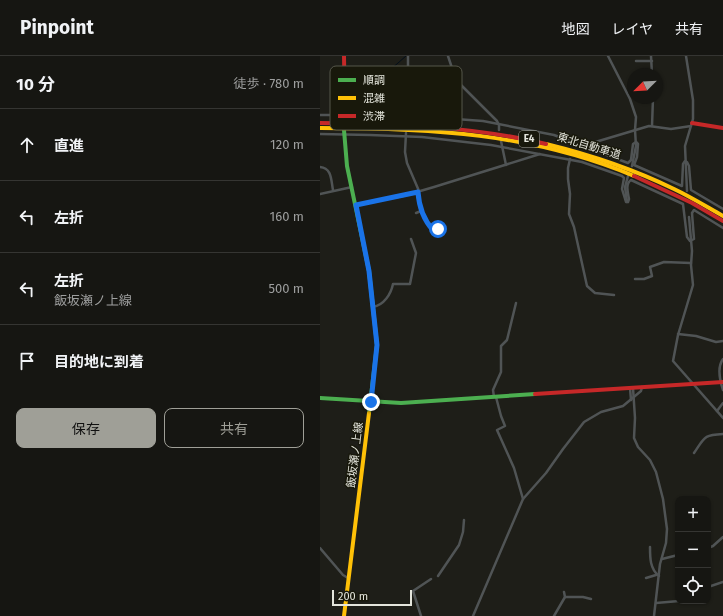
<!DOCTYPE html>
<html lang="ja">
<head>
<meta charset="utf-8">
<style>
	body { margin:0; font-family:"Fira Sans","Noto Sans JP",sans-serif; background:#232320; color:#f1f3f6 }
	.controls { position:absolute; right:12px; bottom:12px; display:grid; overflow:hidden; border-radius:8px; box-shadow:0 1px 3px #0004 }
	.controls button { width:36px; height:36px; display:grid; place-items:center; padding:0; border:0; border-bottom:1px solid #353532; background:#161612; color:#f1f3f6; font:20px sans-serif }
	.compass { position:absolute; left:307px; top:12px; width:36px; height:36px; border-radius:50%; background:#161612; box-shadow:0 1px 3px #0004; rotate:246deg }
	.scale { position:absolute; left:12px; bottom:10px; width:80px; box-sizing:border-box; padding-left:4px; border:2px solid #e4e5dc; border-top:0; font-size:11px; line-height:14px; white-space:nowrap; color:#e4e5dc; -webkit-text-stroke:3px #18180b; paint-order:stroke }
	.stop { position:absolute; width:12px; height:12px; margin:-9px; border:3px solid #1a73e8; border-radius:50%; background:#fff }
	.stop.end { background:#1a73e8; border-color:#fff; box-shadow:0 1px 4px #0008 }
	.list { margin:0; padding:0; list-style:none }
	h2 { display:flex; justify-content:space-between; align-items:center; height:52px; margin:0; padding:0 16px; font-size:17px }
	h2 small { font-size:13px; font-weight:400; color:#9e9f9f }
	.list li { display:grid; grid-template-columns:26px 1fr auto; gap:12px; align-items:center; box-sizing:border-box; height:72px; padding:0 16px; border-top:1px solid #353532 }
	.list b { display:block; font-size:15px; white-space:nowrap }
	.list p { margin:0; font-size:13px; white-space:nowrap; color:#9e9f9f }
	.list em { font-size:13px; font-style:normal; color:#9e9f9f }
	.actions { display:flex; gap:8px; padding:12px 16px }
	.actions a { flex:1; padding:9px 0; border:1px solid #9f9f97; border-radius:8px; text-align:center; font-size:14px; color:#9f9f97 }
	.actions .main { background:#9f9f97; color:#111 }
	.icon { flex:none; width:22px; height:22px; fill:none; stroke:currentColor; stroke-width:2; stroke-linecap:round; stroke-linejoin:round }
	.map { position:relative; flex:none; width:403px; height:560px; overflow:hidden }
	header { display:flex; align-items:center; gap:24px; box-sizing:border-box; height:56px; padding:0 20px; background:#161612; border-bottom:1px solid #353532 }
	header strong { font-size:19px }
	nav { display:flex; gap:22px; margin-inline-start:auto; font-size:14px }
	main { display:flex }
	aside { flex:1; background:#161612 }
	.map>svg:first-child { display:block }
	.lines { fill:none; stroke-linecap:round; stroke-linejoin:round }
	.stream { stroke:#030f1b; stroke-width:1 }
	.street { stroke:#505455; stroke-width:2.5 }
	.fast { stroke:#4caf50; stroke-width:4 }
	.slow { stroke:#ffc107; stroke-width:4 }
	.jam { stroke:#c62828; stroke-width:4 }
	.route { stroke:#1a73e8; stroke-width:5 }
	.labels { text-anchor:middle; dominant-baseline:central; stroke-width:3; stroke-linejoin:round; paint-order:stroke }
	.shield { fill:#18180b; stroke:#a7a89d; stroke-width:1 }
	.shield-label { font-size:10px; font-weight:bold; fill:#e4e5dc }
	.street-label { font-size:11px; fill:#e4e5dc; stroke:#18180b }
	.key { fill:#18180b; stroke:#55564a; stroke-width:1 }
	.key-label { font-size:11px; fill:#e4e5dc }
</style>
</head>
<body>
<header>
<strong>Pinpoint</strong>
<nav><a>地図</a><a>レイヤ</a><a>共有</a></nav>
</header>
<main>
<aside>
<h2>10 分<small>徒歩 · 780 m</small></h2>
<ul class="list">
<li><svg class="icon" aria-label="ahead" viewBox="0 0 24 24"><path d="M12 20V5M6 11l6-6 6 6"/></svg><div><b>直進</b></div><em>120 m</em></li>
<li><svg class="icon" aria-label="left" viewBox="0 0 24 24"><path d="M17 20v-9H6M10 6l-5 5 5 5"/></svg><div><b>左折</b></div><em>160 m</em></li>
<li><svg class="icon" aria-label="left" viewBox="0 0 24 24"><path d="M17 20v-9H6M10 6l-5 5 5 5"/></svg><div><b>左折</b><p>飯坂瀬ノ上線</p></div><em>500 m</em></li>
<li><svg class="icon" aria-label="arrive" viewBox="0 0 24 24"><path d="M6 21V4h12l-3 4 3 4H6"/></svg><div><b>目的地に到着</b></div></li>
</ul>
<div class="actions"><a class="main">保存</a><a>共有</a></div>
</aside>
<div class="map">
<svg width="403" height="560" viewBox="0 0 403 560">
	<rect width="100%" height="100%" fill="#1e1e18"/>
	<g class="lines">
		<polyline class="stream" points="85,58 85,51 78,41 70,14 86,0"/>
		<g class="street">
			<polyline points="88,0 88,10 94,29 98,60"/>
			<polyline points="128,0 136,24 177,65 178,67"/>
			<polyline points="288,0 310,43 316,61 315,74 316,90 312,110"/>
			<polyline points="331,0 332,18"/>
			<polyline points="366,0 373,44 373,63 365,90 367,135"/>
			<polyline points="316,5 332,5"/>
			<polyline points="0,59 80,59 163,65 234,79 308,107 311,104 313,88 316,86"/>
			<polyline points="87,66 87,60"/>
			<polyline points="332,70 333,42"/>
			<polyline points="179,74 179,68"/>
			<polyline points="86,77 85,96 87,107 99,135"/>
			<path d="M0,78L50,79L102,81L171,89L262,106L302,120L304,122L302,133L306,146H308L309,143C308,137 305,128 311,124L363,148L367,181L370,185L374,183L372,157L374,154L403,172"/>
			<polyline points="181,85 186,109"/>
			<polyline points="316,86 318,88 317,101 314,109 362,130 363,108 365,105 367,106 369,110 371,134 403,153"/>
			<polyline points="262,90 329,70 351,73 371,70"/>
			<polyline points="250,103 248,112 248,123 250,138 249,158 254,171 267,230 275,237 294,239"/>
			<path d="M0,111C12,112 11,124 13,134"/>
			<path d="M98,136C99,150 103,163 113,174L118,173"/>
			<polyline points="0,138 32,131"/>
			<polyline points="307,146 305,131 308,120"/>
			<polyline points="36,149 83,140 114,131 220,98"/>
			<polyline points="96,157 101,155"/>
			<polyline points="369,161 372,195 371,209 373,229 358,279 353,305 403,362"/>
			<polyline points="315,223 324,223 332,220 330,211 344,206 371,207"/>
			<path d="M53,251C64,249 71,238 73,228H90L96,197L91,183"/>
			<polyline points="358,278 376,280 396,286 403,285"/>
			<path d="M403,303C397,311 400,325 403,334"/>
			<polyline points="310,332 311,344"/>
			<polyline points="313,332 315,362 314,382 318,391 330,404 336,416 343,443 347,473 346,487 340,508 334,560"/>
			<polyline points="174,341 173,334 181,316 181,290 187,284 196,247"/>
			<polyline points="176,341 181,360 185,370 177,374 194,412 203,443"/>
			<polyline points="397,355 403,347"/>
			<path d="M374,397C385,381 383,379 403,378"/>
			<path d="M330,491C330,502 330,513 339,520"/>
			<polyline points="0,492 23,519 28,522"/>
			<polyline points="388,492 393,490 403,481"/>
			<polyline points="342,503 358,499"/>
			<polyline points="118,520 139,489 143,476 144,464"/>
			<polyline points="326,522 336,519"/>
			<polyline points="388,531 403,526"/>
			<polyline points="245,541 263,541 271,543"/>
			<polyline points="336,547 359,545"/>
			<polyline points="101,560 93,535 111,523"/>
			<polyline points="153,560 203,443 226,417 243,393 264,366 281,356 303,350 321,335 322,331"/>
			<polyline points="234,560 245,541 244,536"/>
		</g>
		<g class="fast">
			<polyline points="24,74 27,110 49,215 57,289 49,357"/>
			<polyline points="0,342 81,347 215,338"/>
		</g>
		<g class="slow">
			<path d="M0,72C109,72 212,77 314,120"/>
			<path d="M226,88C271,99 313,113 354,133C371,141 387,151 403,160"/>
			<polyline points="24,560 49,357"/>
		</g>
		<g class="jam">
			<polyline points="24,0 25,63"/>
			<path d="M0,67C76,68 152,70 226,88"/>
			<polyline points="372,67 403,72"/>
			<polyline points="314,120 372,147 403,165"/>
			<polyline points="215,338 403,326"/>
		</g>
	</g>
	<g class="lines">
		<path class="route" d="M51,346L57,289L49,215L36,149L98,136C99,151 103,163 113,174L118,173"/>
	</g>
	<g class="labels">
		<rect class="shield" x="199" y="75" width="20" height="16" rx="3"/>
		<g class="shield-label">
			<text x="209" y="83">E4</text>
		</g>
		<g class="street-label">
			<text transform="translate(269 90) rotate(17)">東北自動車道</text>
			<text transform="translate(35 399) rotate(-83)">飯坂瀬ノ上線</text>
		</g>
	</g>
	<rect x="10" y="10" width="132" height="64" rx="6" class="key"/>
	<rect x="18" y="22" width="18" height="4" fill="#4caf50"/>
	<rect x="18" y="40" width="18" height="4" fill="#ffc107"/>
	<rect x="18" y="58" width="18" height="4" fill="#c62828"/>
	<g class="key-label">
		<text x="43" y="28">順調</text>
		<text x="43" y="46">混雑</text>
		<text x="43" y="64">渋滞</text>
	</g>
</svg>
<div class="controls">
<button>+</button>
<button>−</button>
<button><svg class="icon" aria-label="locate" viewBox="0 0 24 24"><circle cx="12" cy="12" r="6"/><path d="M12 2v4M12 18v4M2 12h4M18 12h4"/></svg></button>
</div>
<svg class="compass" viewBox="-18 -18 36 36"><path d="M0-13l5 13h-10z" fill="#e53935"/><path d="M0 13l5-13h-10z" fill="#9e9f9f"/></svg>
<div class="scale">200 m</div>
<div class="stop" style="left:118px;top:173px"></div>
<div class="stop end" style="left:51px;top:346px"></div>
</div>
</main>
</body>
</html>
